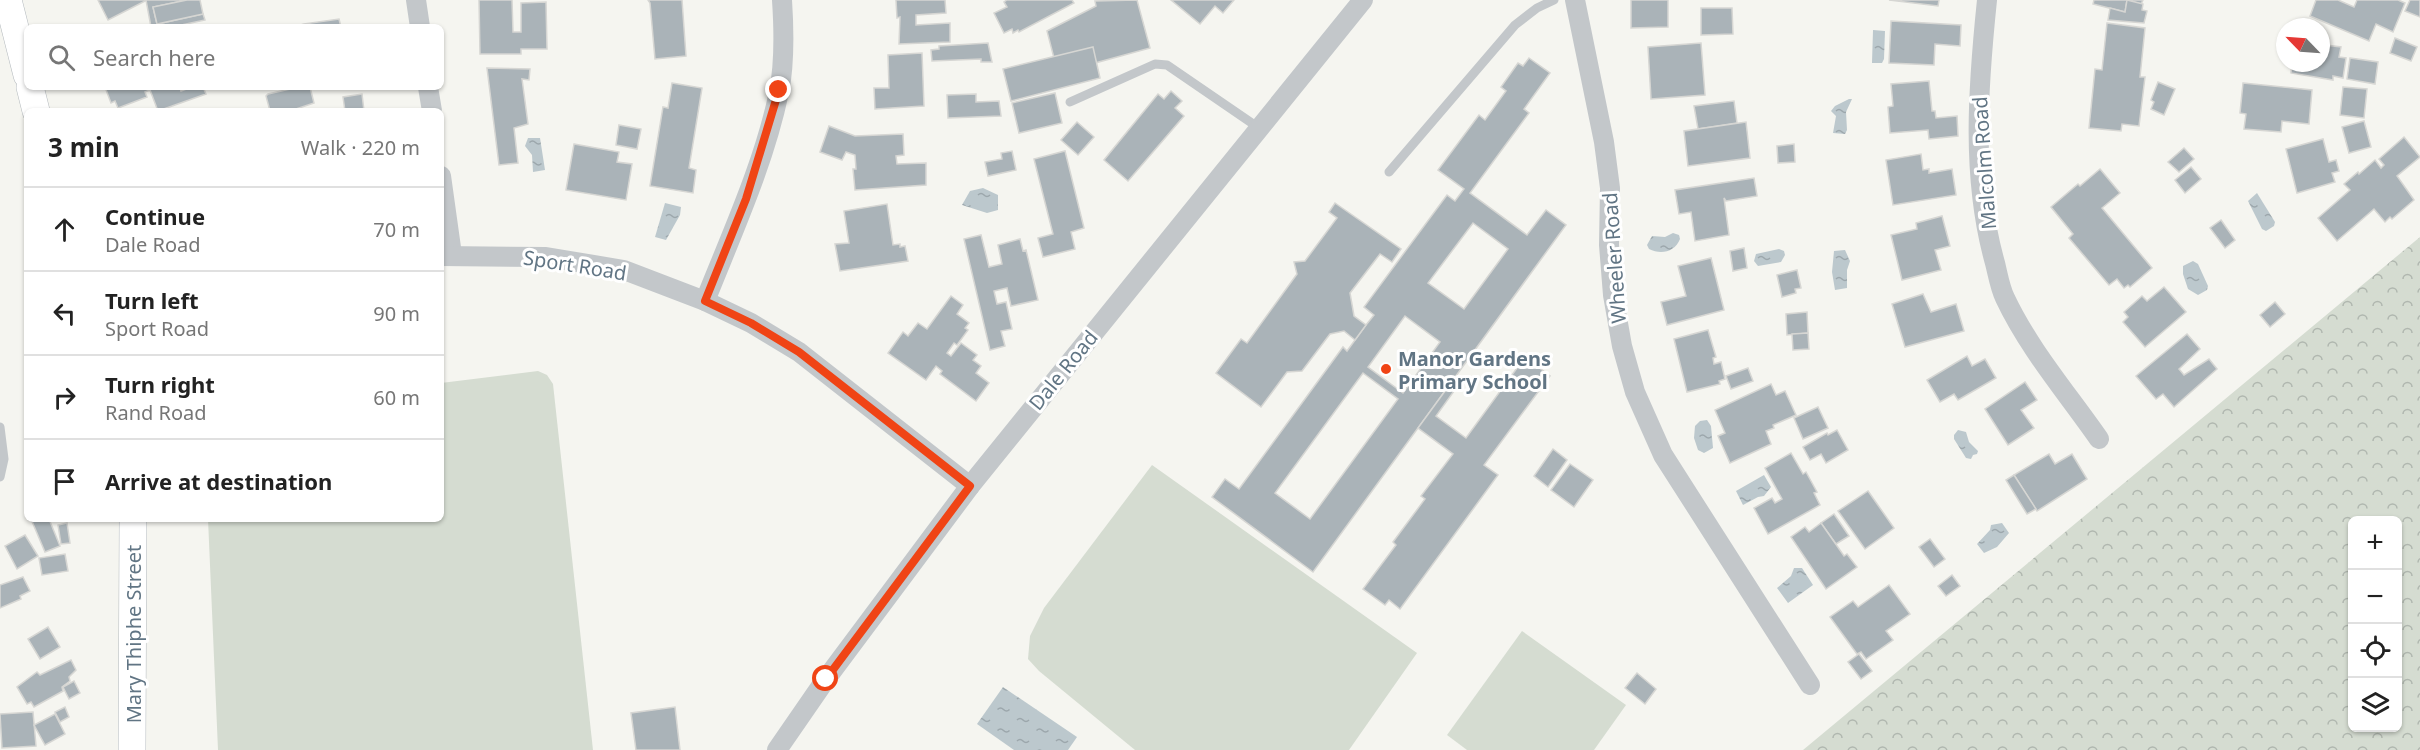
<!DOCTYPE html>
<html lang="en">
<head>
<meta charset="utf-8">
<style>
	body { margin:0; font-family:"Noto Sans",sans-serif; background:#f6f6f6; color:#222 }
	.controls { position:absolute; right:18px; bottom:18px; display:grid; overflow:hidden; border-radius:9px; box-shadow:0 2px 4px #0004 }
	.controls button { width:54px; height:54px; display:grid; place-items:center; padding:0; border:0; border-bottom:2px solid #e0e0e0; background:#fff; color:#222; font:30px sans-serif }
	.compass { position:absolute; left:2276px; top:18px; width:54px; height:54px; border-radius:50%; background:#fff; box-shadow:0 2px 4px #0004; rotate:295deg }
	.stop { position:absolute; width:18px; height:18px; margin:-14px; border:4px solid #f04415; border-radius:50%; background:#fff }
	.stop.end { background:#f04415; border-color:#fff; box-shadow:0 2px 6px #0008 }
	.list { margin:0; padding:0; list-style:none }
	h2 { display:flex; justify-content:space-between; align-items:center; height:78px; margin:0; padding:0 24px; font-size:26px }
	h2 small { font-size:20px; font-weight:400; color:#767676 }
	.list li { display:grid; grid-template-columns:39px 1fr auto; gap:18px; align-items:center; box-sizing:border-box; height:84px; padding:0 24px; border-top:2px solid #e0e0e0 }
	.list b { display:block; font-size:22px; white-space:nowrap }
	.list p { margin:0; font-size:20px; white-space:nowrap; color:#767676 }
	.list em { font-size:20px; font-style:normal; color:#767676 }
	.icon { flex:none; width:33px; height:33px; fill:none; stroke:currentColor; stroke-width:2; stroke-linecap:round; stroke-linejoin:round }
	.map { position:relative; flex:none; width:2420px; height:750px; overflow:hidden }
	.search { position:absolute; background:#fff; box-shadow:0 2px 4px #0004; left:24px; top:24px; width:420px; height:66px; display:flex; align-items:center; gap:15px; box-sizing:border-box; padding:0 21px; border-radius:9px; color:#767676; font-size:22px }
	.panel { position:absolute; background:#fff; box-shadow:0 2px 4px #0004; left:24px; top:108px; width:420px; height:414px; border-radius:9px }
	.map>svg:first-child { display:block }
	.forest { fill:url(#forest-crowns); fill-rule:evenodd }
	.pitch { fill:#d5dcd1 }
	.water { fill:url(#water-ripples) }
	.building { fill:#aab3b8; stroke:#d6d6d3; stroke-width:1.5; fill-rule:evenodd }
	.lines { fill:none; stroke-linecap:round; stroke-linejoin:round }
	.secondary-casing { stroke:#b3b9bd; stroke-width:28 }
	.lane { stroke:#c3c7ca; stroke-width:9 }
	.street { stroke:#c3c7ca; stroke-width:20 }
	.secondary { stroke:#fff; stroke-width:27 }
	.route { stroke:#f04415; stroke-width:8 }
	.poi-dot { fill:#f04415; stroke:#fff; stroke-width:2 }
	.labels { text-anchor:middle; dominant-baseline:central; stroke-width:6; stroke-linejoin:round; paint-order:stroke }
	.street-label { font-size:20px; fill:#617584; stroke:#fff }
	.poi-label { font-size:20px; font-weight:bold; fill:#617584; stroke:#fff; text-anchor:start }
</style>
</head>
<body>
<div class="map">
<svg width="2420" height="750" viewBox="0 0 2420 750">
	<defs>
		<pattern id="forest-crowns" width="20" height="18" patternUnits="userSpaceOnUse" patternTransform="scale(1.5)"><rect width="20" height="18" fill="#d5dcd1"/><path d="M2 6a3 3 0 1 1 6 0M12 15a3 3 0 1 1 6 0" fill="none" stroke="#b0b7af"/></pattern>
		<pattern id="water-ripples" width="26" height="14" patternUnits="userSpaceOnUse" patternTransform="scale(1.5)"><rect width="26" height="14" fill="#bcc8cd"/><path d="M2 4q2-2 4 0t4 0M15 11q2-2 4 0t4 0" fill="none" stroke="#9ca7ac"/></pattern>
	</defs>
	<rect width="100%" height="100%" fill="#f5f5f0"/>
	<path class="forest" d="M2420,237V750H1803ZM2352,520H2398V728H2352Z"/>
	<g class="pitch">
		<polygon points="538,371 547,375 553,384 593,750 218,750 208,519 441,519 441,383"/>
		<polygon points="1152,465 1417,653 1349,750 1135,750 1039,671 1028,659 1030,636 1044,608"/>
		<polygon points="1522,631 1626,705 1594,750 1467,750 1447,735"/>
	</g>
	<g class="water">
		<polygon points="1873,30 1885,31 1884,59 1882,63 1872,63"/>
		<polygon points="1849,99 1852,99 1846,112 1847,130 1845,134 1833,133 1836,116 1831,111 1835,106"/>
		<polygon points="528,138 540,138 545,170 533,172 532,155 525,146"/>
		<polygon points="983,188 998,195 998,210 987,213 962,205 970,191"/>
		<polygon points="2257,193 2275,222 2274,226 2266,231 2262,229 2248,201"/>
		<polygon points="665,203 681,207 680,215 666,240 655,237"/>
		<path d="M1673,233L1679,235L1680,239C1675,252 1661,255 1649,249L1647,245L1652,236L1665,237Z"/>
		<polygon points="1779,249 1784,251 1785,255 1781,262 1758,266 1754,261 1756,254"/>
		<polygon points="1845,250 1850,261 1847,270 1847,288 1835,290 1832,272 1834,251"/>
		<polygon points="2193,261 2198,264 2208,286 2207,290 2198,295 2188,289 2183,274 2183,266"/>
		<polygon points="1707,420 1711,426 1713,448 1704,453 1698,450 1694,438 1695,426 1700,421"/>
		<polygon points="1958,430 1966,432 1969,442 1978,451 1977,454 1973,455 1971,459 1966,458 1954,439 1954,435"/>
		<polygon points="1764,475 1771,487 1764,496 1758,497 1743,505 1736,491"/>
		<polygon points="2002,523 2009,533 1997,547 1984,553 1977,544 1990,530 1991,525"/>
		<polygon points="1794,568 1802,568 1813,585 1788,603 1777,588 1791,576"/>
		<polygon points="1003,687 1077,737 1068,750 1014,750 977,724"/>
	</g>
	<g class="building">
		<polygon points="98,0 147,0 108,20"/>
		<polygon points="146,0 187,0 153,7 157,24 203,14 205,20 172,27 151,27"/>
		<polygon points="187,0 200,0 203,14 157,24 153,7"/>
		<polygon points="479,0 512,0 513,32 521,32 521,3 546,2 547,49 521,49 521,54 480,54"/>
		<polygon points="648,0 682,0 686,56 655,59 650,3"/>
		<polygon points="896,0 945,0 946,13 916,15 916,25 950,23 950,42 899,44 900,17 897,18"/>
		<polygon points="1007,0 1072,0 1074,3 1019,32 1018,30 1013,33 1012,29 1004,33 994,13 1007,7 1004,2"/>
		<polygon points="1137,0 1150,48 1095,63 1091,51 1055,62 1047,31 1096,6 1095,1"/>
		<polygon points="1171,0 1234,0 1223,13 1215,6 1200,24"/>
		<polygon points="1631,0 1668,0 1668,27 1631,28"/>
		<polygon points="1889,0 1939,0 1938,6"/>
		<polygon points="2094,0 2143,0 2141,4 2127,0 2125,12 2093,4"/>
		<polygon points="2127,0 2143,4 2142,10 2147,11 2144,23 2108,20 2110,8 2125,12"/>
		<polygon points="2316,0 2338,0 2354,7 2357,0 2398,0 2405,3 2393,32 2376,24 2369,41 2310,16"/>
		<polygon points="2410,0 2420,0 2420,17 2405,11"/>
		<polygon points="1701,8 1732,8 1733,34 1701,35"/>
		<polygon points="339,19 341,27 293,27 304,24"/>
		<polygon points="1891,21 1961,25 1960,46 1935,44 1934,65 1889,63"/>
		<polygon points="2107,23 2145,28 2140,77 2145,77 2139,126 2122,124 2121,131 2089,128 2095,69 2102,70"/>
		<polygon points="2321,38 2327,39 2326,45 2341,47 2339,57 2346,58 2343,78 2333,76 2333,80 2291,73 2292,63 2321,63"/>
		<polygon points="2395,38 2417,47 2411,61 2390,53"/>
		<polygon points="988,43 992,62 981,62 981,59 932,61 931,50 939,49 939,46"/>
		<polygon points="1701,43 1705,95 1651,99 1648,47"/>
		<polygon points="1093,47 1100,78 1011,101 1003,69"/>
		<polygon points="922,53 924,106 875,109 874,88 889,88 888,55"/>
		<path d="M1529,58L1550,73L1524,109L1529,113L1470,193L1527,235L1546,210L1566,225L1313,572L1212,497L1225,479L1239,489L1343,347L1347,351L1366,325L1374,315L1364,307L1447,195L1455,201L1464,189L1438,170L1479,115L1485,120L1506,91L1501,87L1518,63L1523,66ZM1473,223L1508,249L1464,309L1428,283ZM1405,316L1440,342L1403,393L1368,367ZM1363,373L1398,399L1310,519L1275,493Z"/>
		<polygon points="2350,58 2378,62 2375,84 2347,79"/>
		<polygon points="487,68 530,69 529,80 522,79 528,124 514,128 518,163 499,165"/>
		<polygon points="1929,81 1932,111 1935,111 1936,118 1957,116 1958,136 1929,139 1928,130 1890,133 1888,107 1893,106 1891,84"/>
		<polygon points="2158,82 2175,89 2164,115 2151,109 2154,102 2151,100"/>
		<polygon points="672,83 702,88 689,168 696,170 693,193 650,186 663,107 668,108"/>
		<polygon points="2243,83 2312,90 2309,124 2282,121 2281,132 2244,129 2246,114 2240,113"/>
		<polygon points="105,87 180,87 181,91 192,87 203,87 206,94 158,111 150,90 145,92 147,97 118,108 115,101 111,103"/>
		<polygon points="299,87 310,87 314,103 290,111 270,111 266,96 268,94"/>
		<polygon points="2343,87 2367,89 2364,118 2340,115"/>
		<polygon points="1171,91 1182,101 1175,108 1184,116 1128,181 1104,160 1158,94 1164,99"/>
		<polygon points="1055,93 1062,123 1019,133 1012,103"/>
		<polygon points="362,94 364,111 345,111 343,97"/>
		<polygon points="976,94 976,102 999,101 1001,116 948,118 947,95"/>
		<polygon points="1734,101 1737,123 1698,129 1694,106"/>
		<polygon points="2364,121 2371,147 2349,153 2342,127"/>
		<polygon points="1077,122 1094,137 1078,155 1061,140"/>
		<polygon points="1746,122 1750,158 1688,166 1684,131"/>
		<polygon points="619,125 641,129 637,149 616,145"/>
		<polygon points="829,126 855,136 903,134 904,155 896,156 897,164 926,163 926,185 855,190 853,169 856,169 855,155 846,152 842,160 820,152"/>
		<polygon points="2404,137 2420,157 2397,176 2414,200 2392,219 2390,217 2385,222 2374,209 2337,241 2318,218 2350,190 2344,184 2358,172 2359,174 2375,160 2381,168 2384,165 2379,159"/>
		<polygon points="2323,139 2329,162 2336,160 2339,171 2332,173 2335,182 2297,193 2286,149"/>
		<polygon points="574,144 619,152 617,162 632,164 626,200 566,190"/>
		<polygon points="1794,144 1795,162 1778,163 1777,146"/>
		<polygon points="2184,148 2194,159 2179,172 2168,162"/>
		<polygon points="1012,151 1016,170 988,176 985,162 1002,159 1001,153"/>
		<polygon points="1065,151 1084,228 1071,232 1075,249 1043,257 1038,238 1053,234 1034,159"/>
		<polygon points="1921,154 1923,170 1929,169 1929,173 1952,169 1956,195 1893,205 1886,160"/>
		<polygon points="2191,167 2201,179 2185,193 2175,180"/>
		<polygon points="2100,169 2120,193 2102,208 2152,268 2130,287 2128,285 2124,288 2117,279 2109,285 2069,238 2073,234 2051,207 2078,184 2080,186"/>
		<polygon points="1754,178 1757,196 1726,201 1724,198 1729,235 1695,241 1691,212 1679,214 1675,190"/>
		<polygon points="1335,203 1401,249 1392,262 1380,254 1350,293 1354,316 1366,325 1355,340 1344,331 1330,334 1302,371 1287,372 1261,407 1216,373 1241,339 1247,343 1297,274 1294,262 1305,261 1337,218 1329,212"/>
		<polygon points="887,204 893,245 900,244 900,247 905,246 908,261 840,271 835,244 849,243 844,211"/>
		<polygon points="1942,216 1950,246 1935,250 1941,270 1902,280 1891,235 1917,229 1916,223"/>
		<polygon points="2221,220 2235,240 2225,248 2210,228"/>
		<polygon points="981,235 989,267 1002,264 998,245 1020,239 1023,251 1026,250 1038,300 1011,306 1007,288 994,291 997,304 1006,302 1012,329 1001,331 1005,346 990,350 964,239"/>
		<polygon points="1744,248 1747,268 1733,271 1730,251"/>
		<polygon points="1711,258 1724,310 1667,325 1661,302 1686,296 1678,266"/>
		<polygon points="1797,270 1801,288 1795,289 1796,293 1782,297 1777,275"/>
		<polygon points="2164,287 2186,312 2145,347 2123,322 2128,317 2124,312 2142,296 2147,301"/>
		<polygon points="1923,294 1931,312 1956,304 1964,331 1905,347 1892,304"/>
		<polygon points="951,296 963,305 957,314 969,323 965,328 968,330 957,345 954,343 947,353 951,356 961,343 977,355 973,360 981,366 976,373 989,383 976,401 940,374 942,371 936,366 926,380 888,353 903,332 908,336 918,323 927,329"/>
		<polygon points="2275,302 2285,314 2270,327 2260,315"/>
		<polygon points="1807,312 1808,333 1787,335 1786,314"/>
		<polygon points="1708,330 1716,357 1713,358 1714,364 1721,362 1725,379 1719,381 1720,384 1687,392 1674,339"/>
		<polygon points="1808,333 1809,349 1793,350 1792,334"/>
		<polygon points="2187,334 2200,349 2179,369 2184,375 2209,359 2217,369 2174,407 2163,394 2156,399 2136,376"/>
		<polygon points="1967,356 1972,366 1985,359 1996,378 1958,400 1954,394 1940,402 1927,380"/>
		<polygon points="1525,357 1550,376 1484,465 1498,475 1400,609 1389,600 1385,605 1363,589 1396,545 1393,542 1425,499 1421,496 1453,454 1418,428 1456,376 1462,380 1436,416 1466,438"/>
		<polygon points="1748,368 1753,381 1731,389 1726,376"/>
		<polygon points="2025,382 2037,400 2021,410 2034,428 2008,445 1985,409"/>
		<polygon points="1771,384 1776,395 1785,391 1796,415 1773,425 1774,428 1766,431 1771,444 1730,463 1718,436 1725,433 1715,410"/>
		<polygon points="1818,407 1828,428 1803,439 1794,418"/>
		<polygon points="1837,430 1848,450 1826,463 1821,454 1810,460 1803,447 1827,433 1828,435"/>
		<polygon points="1553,449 1567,460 1548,487 1534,476"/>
		<polygon points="1791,453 1803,474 1806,472 1817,492 1814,493 1820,505 1768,534 1754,508 1772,498 1775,503 1782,499 1765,468"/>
		<polygon points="2049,454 2055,464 2072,454 2087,479 2037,511 2014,475"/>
		<polygon points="1570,464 1593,480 1574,507 1551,490"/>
		<polygon points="2014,475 2036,509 2027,514 2006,480"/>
		<polygon points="1868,491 1894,528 1865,549 1838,511"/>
		<polygon points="1834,514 1849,536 1836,544 1821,523"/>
		<polygon points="31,519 49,519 60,546 45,552"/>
		<polygon points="67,523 70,543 61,544 58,525"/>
		<polygon points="1821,523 1844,556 1847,554 1857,567 1826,589 1791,537 1805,527 1809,532"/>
		<polygon points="25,535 38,556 17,569 5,546"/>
		<polygon points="1930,539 1945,559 1934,567 1919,547"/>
		<polygon points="65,554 68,571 42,575 39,558"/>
		<polygon points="1952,575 1960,586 1946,596 1938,586"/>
		<polygon points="23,577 30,591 20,596 21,599 0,608 0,585"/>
		<polygon points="1889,585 1910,614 1886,631 1893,640 1866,659 1861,652 1857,654 1830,617 1853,601 1858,607"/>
		<polygon points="48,627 60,647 40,659 28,639"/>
		<polygon points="1859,654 1872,671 1861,679 1848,662"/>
		<polygon points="71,660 76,670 69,677 70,681 62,687 63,691 34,707 31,702 27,704 17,687 37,672 40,675"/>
		<polygon points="1637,673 1656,689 1645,704 1625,688"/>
		<polygon points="74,681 80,693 69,699 63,687"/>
		<polygon points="65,707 69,717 60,722 55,712"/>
		<polygon points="675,707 680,750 636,750 631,713"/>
		<polygon points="33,712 36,746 2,748 0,714"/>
		<polygon points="55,714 65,734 45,745 34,725"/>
	</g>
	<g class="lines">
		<defs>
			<g id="secondary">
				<polyline points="8,0 27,75"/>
				<polyline points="30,87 36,111"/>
				<polyline points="132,750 133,519"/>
			</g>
		</defs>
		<use href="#secondary" class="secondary-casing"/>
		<g class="lane">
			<polyline points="1070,102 1155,64 1167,65 1259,128"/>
			<polyline points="1389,172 1515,25 1537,8 1554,0"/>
			<polyline points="0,427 4,459 0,477"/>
		</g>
		<g class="street">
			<polyline points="416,0 420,27"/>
			<polyline points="1575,0 1604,142 1610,188 1609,245 1613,295 1622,346 1635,392 1663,455 1810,685"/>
			<path d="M1987,0C1978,87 1971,178 1995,263C1998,275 2000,288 2005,298C2029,349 2067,393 2099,439"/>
			<polyline points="428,87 432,111"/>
			<polyline points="441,176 452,255"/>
			<polyline points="441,256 546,257 624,270 705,301 751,323 799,352 970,486"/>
			<path d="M705,301C732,233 764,164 779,92C785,62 784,30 782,0"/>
			<polyline points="777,750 826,679 970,486 1363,0"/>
		</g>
		<use href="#secondary" class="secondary"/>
	</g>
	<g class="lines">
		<polyline class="route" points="779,90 746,199 705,301 751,323 799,352 970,486 826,679"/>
	</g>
	<circle class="poi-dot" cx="1386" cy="369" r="6"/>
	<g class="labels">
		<g class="street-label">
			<text transform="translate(1984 163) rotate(-94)">Malcolm Road</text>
			<text transform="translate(1614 258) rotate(-94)">Wheeler Road</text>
			<text transform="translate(575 265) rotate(9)">Sport Road</text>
			<text transform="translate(1063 370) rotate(-51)">Dale Road</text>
			<text transform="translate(133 634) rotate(-90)">Mary Thiphe Street</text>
		</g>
		<g class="poi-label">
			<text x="1398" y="358">Manor Gardens<tspan x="1398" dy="23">Primary School</tspan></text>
		</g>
	</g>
</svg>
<div class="controls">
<button>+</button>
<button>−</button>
<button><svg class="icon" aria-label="locate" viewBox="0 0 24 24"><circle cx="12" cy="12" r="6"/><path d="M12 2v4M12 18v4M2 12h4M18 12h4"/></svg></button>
<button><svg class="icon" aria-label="layers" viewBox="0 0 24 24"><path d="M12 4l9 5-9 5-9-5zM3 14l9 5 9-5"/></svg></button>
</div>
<svg class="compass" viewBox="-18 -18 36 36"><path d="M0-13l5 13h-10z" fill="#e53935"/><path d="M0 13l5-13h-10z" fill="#767676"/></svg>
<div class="stop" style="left:826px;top:679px"></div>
<div class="stop end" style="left:779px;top:90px"></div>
<div class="search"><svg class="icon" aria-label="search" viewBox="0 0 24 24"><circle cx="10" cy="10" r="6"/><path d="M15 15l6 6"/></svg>Search here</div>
<section class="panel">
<h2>3 min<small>Walk · 220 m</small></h2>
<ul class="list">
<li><svg class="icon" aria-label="ahead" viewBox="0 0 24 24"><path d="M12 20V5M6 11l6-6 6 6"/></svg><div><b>Continue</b><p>Dale Road</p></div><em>70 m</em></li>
<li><svg class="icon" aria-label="left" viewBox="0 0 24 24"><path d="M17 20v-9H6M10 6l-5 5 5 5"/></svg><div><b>Turn left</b><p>Sport Road</p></div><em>90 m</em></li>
<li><svg class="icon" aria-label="right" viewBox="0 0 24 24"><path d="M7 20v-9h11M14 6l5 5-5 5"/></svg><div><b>Turn right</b><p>Rand Road</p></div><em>60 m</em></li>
<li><svg class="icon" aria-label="arrive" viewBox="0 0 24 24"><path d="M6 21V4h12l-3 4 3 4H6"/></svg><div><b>Arrive at destination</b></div></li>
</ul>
</section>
</div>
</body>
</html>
